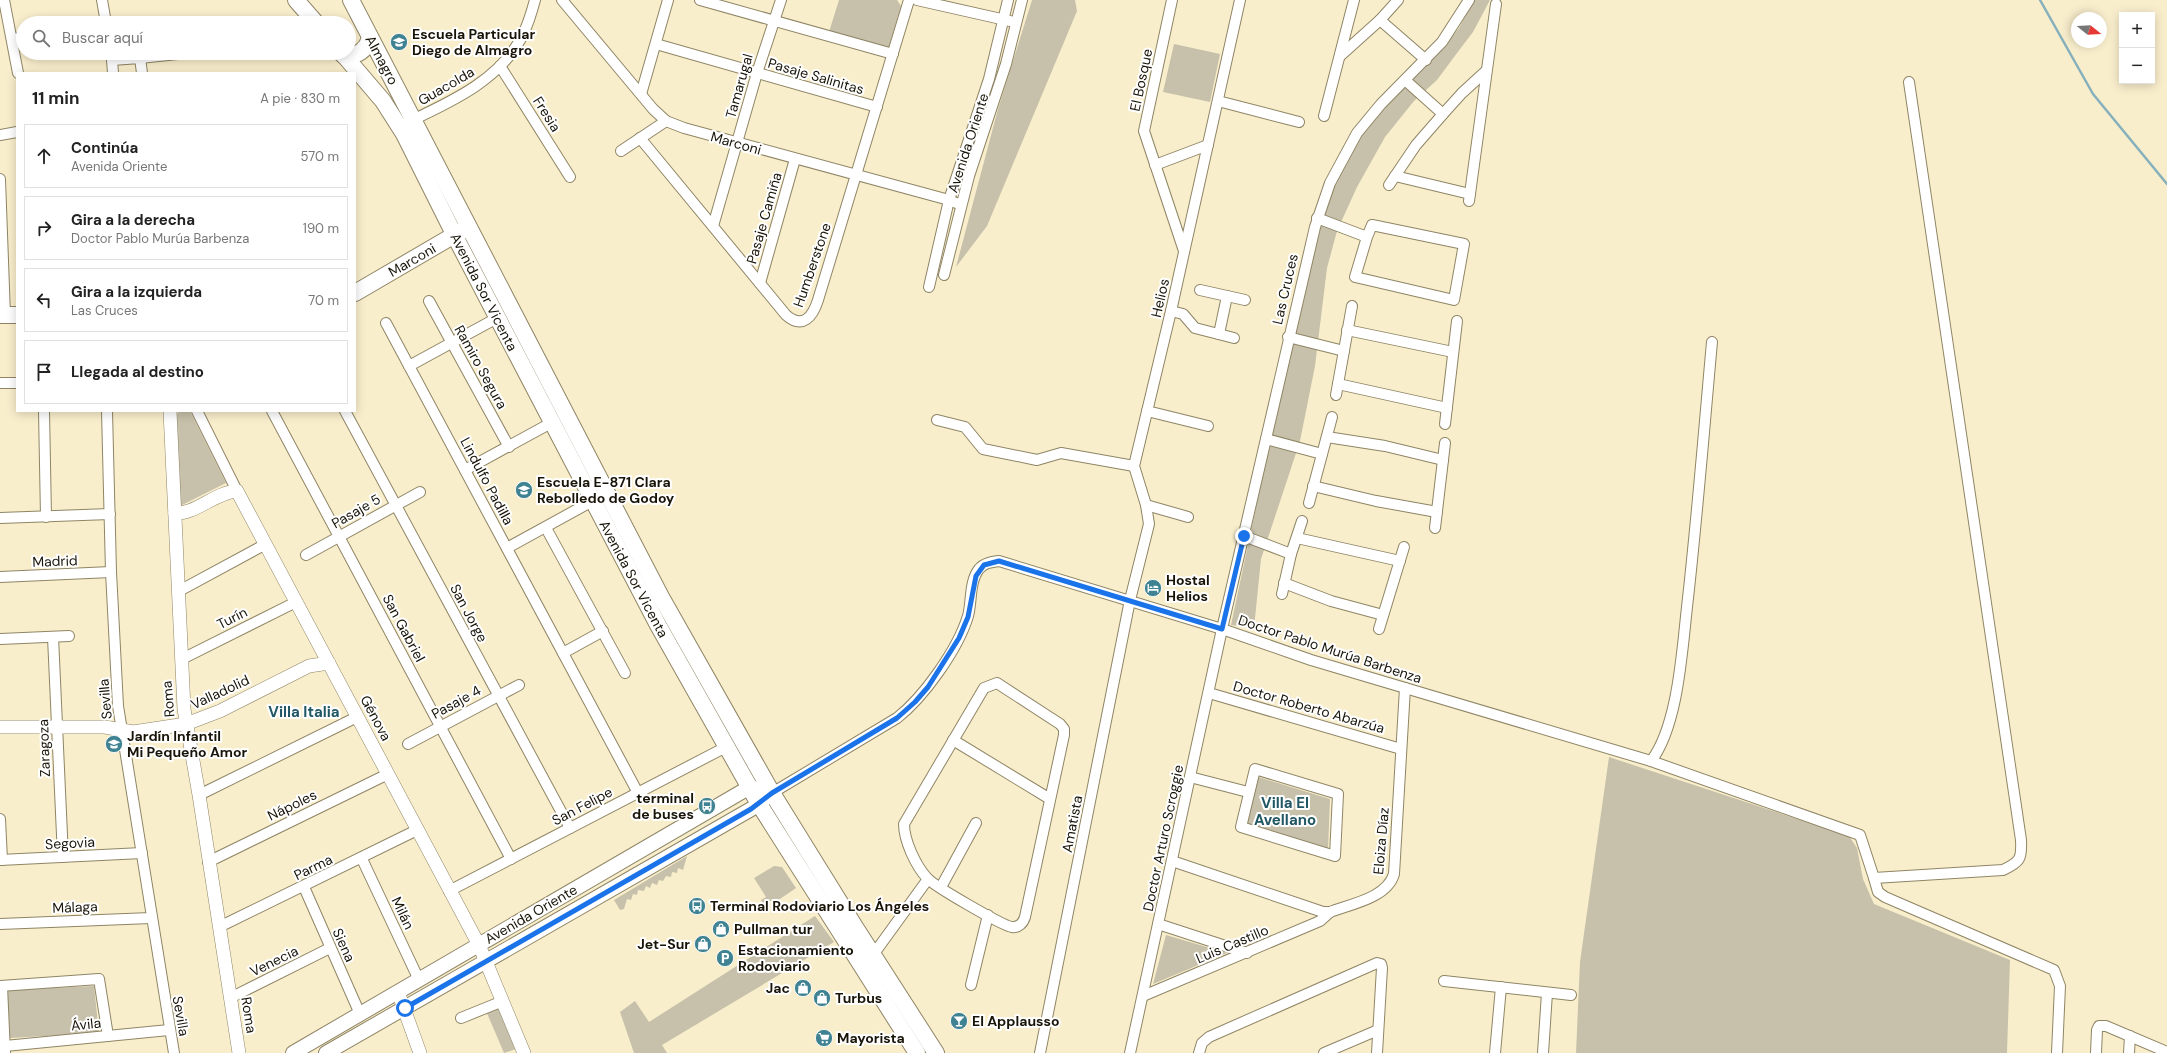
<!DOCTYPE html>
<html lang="es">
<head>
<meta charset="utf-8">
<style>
	body { margin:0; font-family:"DM Sans",sans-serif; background:#f2f2f2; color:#222 }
	.controls { position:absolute; right:12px; top:12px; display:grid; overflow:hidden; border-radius:0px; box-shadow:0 2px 10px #0003 }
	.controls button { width:36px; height:36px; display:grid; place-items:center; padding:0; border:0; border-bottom:1px solid #e0e0e0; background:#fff; color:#222; font:20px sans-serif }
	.compass { position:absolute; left:2071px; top:12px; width:36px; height:36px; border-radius:50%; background:#fff; box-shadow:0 2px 10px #0003; rotate:108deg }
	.stop { position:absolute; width:12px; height:12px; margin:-9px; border:3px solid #1a73e8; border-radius:50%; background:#fff }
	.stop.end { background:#1a73e8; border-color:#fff; box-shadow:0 1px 4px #0008 }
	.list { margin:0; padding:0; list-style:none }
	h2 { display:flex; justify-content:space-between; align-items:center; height:52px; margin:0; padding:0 16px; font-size:17px }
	h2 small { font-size:13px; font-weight:400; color:#767676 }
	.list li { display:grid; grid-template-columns:26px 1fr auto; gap:12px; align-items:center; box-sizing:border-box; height:64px; margin:0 8px 8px; padding:0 8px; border:1px solid #e0e0e0; border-radius:0px }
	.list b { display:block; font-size:15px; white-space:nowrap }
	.list p { margin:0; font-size:13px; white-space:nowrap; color:#767676 }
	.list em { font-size:13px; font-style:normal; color:#767676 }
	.icon { flex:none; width:22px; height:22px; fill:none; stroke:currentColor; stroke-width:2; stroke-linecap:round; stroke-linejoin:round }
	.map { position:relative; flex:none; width:2167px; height:1053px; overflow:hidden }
	.search { position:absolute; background:#fff; box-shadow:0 2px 10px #0003; left:16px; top:16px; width:340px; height:44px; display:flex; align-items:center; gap:10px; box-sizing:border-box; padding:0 14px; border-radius:22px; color:#767676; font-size:15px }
	.panel { position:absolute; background:#fff; box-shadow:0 2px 10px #0003; left:16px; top:72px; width:340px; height:340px; border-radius:0px }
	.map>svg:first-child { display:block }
	.green { fill:#c7c0aa }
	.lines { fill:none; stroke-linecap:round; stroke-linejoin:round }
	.stream { stroke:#86b0bc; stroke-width:2.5 }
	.minor-casing { stroke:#8f8565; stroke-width:12 }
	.tertiary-casing { stroke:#8f8565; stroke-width:14 }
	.secondary-casing { stroke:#8f8565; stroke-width:16 }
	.primary-casing { stroke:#8f8565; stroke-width:18 }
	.minor { stroke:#fff; stroke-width:10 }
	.tertiary { stroke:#fff; stroke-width:13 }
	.secondary { stroke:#fff; stroke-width:14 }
	.primary { stroke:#fff; stroke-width:16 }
	.route { stroke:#1a73e8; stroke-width:5 }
	.labels { text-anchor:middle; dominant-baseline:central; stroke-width:4; stroke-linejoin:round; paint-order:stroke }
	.poi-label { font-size:14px; font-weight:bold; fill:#181408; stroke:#fff; text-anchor:start }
	.street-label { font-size:14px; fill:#181408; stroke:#fff }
	.neighbourhood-label { font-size:15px; font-weight:bold; fill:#215764; stroke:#fff }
</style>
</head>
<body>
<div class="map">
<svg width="2167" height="1053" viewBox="0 0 2167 1053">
	<rect width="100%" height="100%" fill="#f9eecc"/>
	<g class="green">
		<polygon points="839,0 897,0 901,6 888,50 829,32"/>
		<polygon points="1032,0 1075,0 1077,11 987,226 956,267 998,109"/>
		<polygon points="1474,0 1490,0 1473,32 1457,53 1437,80 1414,101 1385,137 1357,187 1337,231 1327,268 1315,366 1300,441 1261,559 1254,628 1231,625 1307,267 1326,202 1359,137 1391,100 1443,48 1459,28"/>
		<polygon points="1174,44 1220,54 1210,102 1163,92"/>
		<polygon points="179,411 190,411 226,483 180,506 176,416"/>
		<polygon points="1609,757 1849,836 1857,848 1863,879 1874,904 2010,960 2007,1053 1576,1053 1580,962"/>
		<polygon points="1255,776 1330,799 1328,851 1244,825"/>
		<polygon points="687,856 683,870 678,868 677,873 672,872 671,877 666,876 663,881 659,880 657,885 652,883 650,888 646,886 644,891 638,890 637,895 633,894 631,900 627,899 624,909 620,910 614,900"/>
		<polygon points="774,866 782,867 796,888 774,903 772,900 764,905 761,900 766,897 754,878"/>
		<polygon points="815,916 834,942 662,1045 667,1053 634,1053 620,1012 635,1001 649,1022"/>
		<polygon points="1166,935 1227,953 1153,984"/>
		<polygon points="94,986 99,1033 10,1038 7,990"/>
		<polygon points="502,1005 522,1047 504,1053 486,1011"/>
	</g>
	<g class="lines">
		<polyline class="stream" points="2040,0 2093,94 2167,184"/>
		<defs>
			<g id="minor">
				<polyline points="4,0 18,73"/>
				<polyline points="102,0 106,23"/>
				<polyline points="562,0 653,109 666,121 684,128 949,200 961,205"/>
				<polyline points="700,0 893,54"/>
				<polyline points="917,0 1010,21"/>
				<polyline points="1172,0 1144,131 1184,251"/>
				<polyline points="1398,0 1380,20 1426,60"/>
				<polyline points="12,39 23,38"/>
				<polyline points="656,44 877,107"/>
				<polyline points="111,53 112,60 140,58 142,73"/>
				<polyline points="1340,56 1380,20"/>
				<polyline points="140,58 187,53"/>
				<polyline points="112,60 113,73"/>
				<polyline points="500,66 570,177"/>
				<polyline points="641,94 668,0"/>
				<polyline points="1218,101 1299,122"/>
				<polyline points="1443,114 1462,93 1486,71"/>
				<polyline points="1324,116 1354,0"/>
				<path d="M408,122C451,102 504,78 524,32C529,22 532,11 535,0"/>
				<polyline points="0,135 17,132"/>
				<path d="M640,138L786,315C803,330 813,316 818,300L909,0"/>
				<polyline points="621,151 666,121"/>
				<polyline points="1155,165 1208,145"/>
				<polyline points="1395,176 1470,194"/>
				<polyline points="0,179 5,315"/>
				<polyline points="1389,185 1416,145 1443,114 1405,80"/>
				<polyline points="1469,201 1496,4"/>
				<polyline points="1317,218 1367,237 1355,277 1454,300 1464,244 1372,225 1367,237"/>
				<polyline points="713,226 757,73 781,0"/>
				<polyline points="944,275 969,176 1006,64 1022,0"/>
				<polyline points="760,283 795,159"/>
				<polyline points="929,287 949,200 989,79 1008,0"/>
				<polyline points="1200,290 1245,300"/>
				<polyline points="429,301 509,447"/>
				<polyline points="1171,311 1183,314 1195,328 1234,338"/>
				<polyline points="386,323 638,793"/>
				<polyline points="1347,330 1453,352"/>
				<polyline points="1219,334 1227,296"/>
				<polyline points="1288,337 1344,351"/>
				<polyline points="409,366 497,318"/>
				<polyline points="0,383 17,383"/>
				<polyline points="1338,384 1447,408"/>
				<polyline points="1336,395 1352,306"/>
				<polyline points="44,411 46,517"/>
				<polyline points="107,411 111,572 118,706 174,1053"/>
				<polyline points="197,411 237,491"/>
				<polyline points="272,411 511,859"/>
				<polyline points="345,411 570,828"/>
				<polyline points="1147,411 1208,426"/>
				<polyline points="937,420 965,427 983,449 1037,460 1061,453 1134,466"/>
				<polyline points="1445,424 1457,321"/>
				<polyline points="1327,437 1385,446 1443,460"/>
				<polyline points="1266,439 1322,454"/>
				<polyline points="465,470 551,423"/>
				<polyline points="1313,486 1376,501 1437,512"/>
				<polyline points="1309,503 1332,417"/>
				<polyline points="1146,505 1188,517"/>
				<polyline points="0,518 110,514"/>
				<polyline points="546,528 625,673"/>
				<polyline points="1435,528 1445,443"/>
				<polyline points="1244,536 1291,554"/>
				<polyline points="1297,538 1400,561"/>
				<polyline points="507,548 598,498"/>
				<polyline points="306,555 420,492"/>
				<polyline points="0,577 111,572"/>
				<polyline points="1284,583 1331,601 1383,615"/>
				<polyline points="179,591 264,545"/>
				<polyline points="1282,594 1291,554 1302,521"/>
				<polyline points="1379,629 1404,547"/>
				<polyline points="53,637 63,857"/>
				<polyline points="0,639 69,636"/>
				<polyline points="563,653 603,631"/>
				<polyline points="182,659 296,602"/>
				<path d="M997,683L1060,724L1064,729V735L1025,917C1023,923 1019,928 1012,927C1003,926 934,886 927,878C916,866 904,841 904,824L984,688Z"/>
				<polyline points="1209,693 1401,749"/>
				<polyline points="953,740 1050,799"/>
				<polyline points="408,744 519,685"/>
				<path d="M1651,761C1678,726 1682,651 1687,607C1697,519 1704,430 1712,342"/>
				<polygon points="1255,769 1338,794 1335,856 1241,827"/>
				<polyline points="1190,777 1248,792"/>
				<path d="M772,793L897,718C924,697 958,649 968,616C972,602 969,582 979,569C984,563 991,562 999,561L1222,629L1311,660L1651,761L1860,835L1874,878L2003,870C2020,862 2022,859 2021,840L1909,82"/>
				<polyline points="199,795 357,717"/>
				<polyline points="0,819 2,860"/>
				<polyline points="362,859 419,980"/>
				<polyline points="0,860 142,853"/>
				<path d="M1172,861L1323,912H1330C1351,904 1387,898 1394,874L1405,688"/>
				<polyline points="208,862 388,774"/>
				<polyline points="1874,878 1878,892 1885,897 2054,970 2060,986 2057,1053"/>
				<polyline points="304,887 360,1014"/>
				<polyline points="941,887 976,823"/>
				<polyline points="449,891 726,747"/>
				<polyline points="0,924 151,918"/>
				<polyline points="1158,924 1247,953"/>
				<polyline points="219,927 417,830"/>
				<polyline points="873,955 928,879"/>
				<polyline points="1444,981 1571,995"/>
				<polyline points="971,985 988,915"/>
				<polyline points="0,986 99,979 108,1036"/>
				<polyline points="2,986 5,1053"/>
				<polyline points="1143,996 1320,921 1330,912"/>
				<polyline points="230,998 330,948"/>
				<polyline points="461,1018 503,1001"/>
				<polyline points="5,1046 169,1030"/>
				<polyline points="1040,1053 1130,600 1149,524 1146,505 1134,466 1171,311 1240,0"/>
				<polyline points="1130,1053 1222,629 1315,227 1330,183 1357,133 1381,104 1442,42 1469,0"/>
				<polyline points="1199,1053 1202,1043 1209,1037 1377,963 1381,964 1382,968 1377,1053"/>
				<polyline points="1324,1053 1378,1030"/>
				<polyline points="1495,1053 1501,987"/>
				<polyline points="1543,1053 1547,993"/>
				<polyline points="2096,1053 2097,1030 2099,1026 2106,1026 2167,1052"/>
				<polyline points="2129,1053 2130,1036"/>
			</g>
			<g id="tertiary">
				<polyline points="170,411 184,709 199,795 239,1053"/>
				<path d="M175,513C194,515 216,492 237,491L479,945L524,1053"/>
				<polyline points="0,727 105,727 133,732 186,724 220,711 309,666 329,663"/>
				<polyline points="398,992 420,1053"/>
			</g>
			<g id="secondary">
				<polyline points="293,1053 750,787 772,793"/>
				<polyline points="326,1053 753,808 767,797"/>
			</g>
			<g id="primary">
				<polyline points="296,0 316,23"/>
				<polyline points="351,0 661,597 772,793 855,927 936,1053"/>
				<polyline points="342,53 383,101 404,134 459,244 658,625 759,804 917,1053"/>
				<path d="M343,55C357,57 366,51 370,38"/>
				<polyline points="355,293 463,230"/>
				<polyline points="0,315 17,315"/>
			</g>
		</defs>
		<use href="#minor" class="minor-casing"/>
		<use href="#tertiary" class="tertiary-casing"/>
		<use href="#secondary" class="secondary-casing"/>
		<use href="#primary" class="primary-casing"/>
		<use href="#minor" class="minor"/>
		<use href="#tertiary" class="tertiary"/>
		<use href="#secondary" class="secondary"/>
		<use href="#primary" class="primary"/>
	</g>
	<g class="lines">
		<polyline class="route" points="405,1008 751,809 772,793 897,718 915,702 928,687 959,638 968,617 976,576 984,565 999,561 1222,629 1244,536"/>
	</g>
	<defs>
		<symbol id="school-disc" viewBox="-11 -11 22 22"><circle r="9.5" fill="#3f8292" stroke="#fff"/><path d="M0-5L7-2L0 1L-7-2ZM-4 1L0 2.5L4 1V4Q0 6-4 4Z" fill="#fff"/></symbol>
		<symbol id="hotel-disc" viewBox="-11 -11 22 22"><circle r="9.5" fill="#3f8292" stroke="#fff"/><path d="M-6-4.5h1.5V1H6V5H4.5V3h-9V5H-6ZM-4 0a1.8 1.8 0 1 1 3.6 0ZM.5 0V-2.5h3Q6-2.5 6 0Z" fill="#fff"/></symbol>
		<symbol id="bus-disc" viewBox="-11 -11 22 22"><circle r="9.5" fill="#3f8292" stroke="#fff"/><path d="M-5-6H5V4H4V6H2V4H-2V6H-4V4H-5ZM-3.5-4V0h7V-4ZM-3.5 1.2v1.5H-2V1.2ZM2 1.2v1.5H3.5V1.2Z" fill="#fff"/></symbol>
		<symbol id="shop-disc" viewBox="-11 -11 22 22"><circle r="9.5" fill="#3f8292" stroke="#fff"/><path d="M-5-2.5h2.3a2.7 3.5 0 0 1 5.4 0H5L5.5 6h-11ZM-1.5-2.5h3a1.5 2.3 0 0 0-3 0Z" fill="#fff"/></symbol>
		<symbol id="parking-disc" viewBox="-11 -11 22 22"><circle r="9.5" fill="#3f8292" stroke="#fff"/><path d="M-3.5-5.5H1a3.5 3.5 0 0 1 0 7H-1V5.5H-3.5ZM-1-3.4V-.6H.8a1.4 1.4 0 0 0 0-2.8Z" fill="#fff"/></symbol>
		<symbol id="bar-disc" viewBox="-11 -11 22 22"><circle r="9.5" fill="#3f8292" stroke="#fff"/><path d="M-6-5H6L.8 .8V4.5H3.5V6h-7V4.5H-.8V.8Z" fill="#fff"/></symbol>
		<symbol id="supermarket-disc" viewBox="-11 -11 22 22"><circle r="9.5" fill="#3f8292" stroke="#fff"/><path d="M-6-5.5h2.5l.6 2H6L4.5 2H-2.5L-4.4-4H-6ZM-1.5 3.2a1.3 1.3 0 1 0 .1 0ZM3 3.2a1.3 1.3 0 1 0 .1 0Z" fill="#fff"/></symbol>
	</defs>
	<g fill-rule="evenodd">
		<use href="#school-disc" x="389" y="32" width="20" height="20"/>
		<use href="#school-disc" x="514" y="480" width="20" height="20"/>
		<use href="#hotel-disc" x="1143" y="578" width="20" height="20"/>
		<use href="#school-disc" x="104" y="734" width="20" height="20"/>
		<use href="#bus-disc" x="697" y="796" width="20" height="20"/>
		<use href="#bus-disc" x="687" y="896" width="20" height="20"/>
		<use href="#shop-disc" x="711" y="919" width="20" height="20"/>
		<use href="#shop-disc" x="693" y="934" width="20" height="20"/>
		<use href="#parking-disc" x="715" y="948" width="20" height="20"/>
		<use href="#shop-disc" x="793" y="978" width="20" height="20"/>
		<use href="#shop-disc" x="812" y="988" width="20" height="20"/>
		<use href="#bar-disc" x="949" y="1011" width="20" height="20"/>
		<use href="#supermarket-disc" x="814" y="1028" width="20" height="20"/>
	</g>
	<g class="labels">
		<g class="poi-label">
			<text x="412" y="34">Escuela Particular<tspan x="412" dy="16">Diego de Almagro</tspan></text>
			<text x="537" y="482">Escuela E-871 Clara<tspan x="537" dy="16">Rebolledo de Godoy</tspan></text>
			<text x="1166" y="580">Hostal<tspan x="1166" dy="16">Helios</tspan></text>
			<text x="127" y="736">Jardín Infantil<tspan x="127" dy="16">Mi Pequeño Amor</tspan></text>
			<text x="694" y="798" text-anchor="end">terminal<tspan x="694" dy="16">de buses</tspan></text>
			<text x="710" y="906">Terminal Rodoviario Los Ángeles</text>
			<text x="734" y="929">Pullman tur</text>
			<text x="690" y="944" text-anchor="end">Jet-Sur</text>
			<text x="738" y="950">Estacionamiento<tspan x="738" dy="16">Rodoviario</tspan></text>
			<text x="790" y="988" text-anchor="end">Jac</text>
			<text x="835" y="998">Turbus</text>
			<text x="972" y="1021">El Applausso</text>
			<text x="837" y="1038">Mayorista</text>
		</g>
		<g class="street-label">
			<text transform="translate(382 60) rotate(62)">Almagro</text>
			<text transform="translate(816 76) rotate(16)">Pasaje Salinitas</text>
			<text transform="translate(1141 80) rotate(-78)">El Bosque</text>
			<text transform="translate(446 86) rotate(-30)">Guacolda</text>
			<text transform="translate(739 86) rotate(-74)">Tamarugal</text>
			<text transform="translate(547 114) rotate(58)">Fresia</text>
			<text transform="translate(736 143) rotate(16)">Marconi</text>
			<text transform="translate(968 143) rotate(-72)">Avenida Oriente</text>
			<text transform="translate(764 218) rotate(-74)">Pasaje Camiña</text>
			<text transform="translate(412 260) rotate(-30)">Marconi</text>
			<text transform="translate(812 265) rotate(-71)">Humberstone</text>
			<text transform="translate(1285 289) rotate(-77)">Las Cruces</text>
			<text transform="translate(484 292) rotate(63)">Avenida Sor Vicenta</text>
			<text transform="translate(1160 298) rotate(-77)">Helios</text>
			<text transform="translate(481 367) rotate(61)">Ramiro Segura</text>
			<text transform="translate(487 481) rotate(62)">Lindulfo Padilla</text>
			<text transform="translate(356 511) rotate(-30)">Pasaje 5</text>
			<text transform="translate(55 561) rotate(-2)">Madrid</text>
			<text transform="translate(634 579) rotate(62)">Avenida Sor Vicenta</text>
			<text transform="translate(469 613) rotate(62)">San Jorge</text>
			<text transform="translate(232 618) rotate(-27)">Turín</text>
			<text transform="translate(404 628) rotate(62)">San Gabriel</text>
			<text transform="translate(1330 649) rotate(18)">Doctor Pablo Murúa Barbenza</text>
			<text transform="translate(220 692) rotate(-25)">Valladolid</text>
			<text transform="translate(105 699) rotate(-95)">Sevilla</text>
			<text transform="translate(168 699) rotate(-95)">Roma</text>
			<text transform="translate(456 702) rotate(-29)">Pasaje 4</text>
			<text transform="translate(1309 707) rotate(16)">Doctor Roberto Abarzúa</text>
			<text transform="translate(376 718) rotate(62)">Génova</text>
			<text transform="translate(44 748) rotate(-92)">Zaragoza</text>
			<text transform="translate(292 805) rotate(-26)">Nápoles</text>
			<text transform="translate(582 806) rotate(-28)">San Felipe</text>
			<text transform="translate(1072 824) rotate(-79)">Amatista</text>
			<text transform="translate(1163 838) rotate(-78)">Doctor Arturo Scroggie</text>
			<text transform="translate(1381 841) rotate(-85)">Eloiza Díaz</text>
			<text transform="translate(70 843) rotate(-3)">Segovia</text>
			<text transform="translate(313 867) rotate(-26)">Parma</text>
			<text transform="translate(75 907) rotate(-2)">Málaga</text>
			<text transform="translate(403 913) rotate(65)">Milán</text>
			<text transform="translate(531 914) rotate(-30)">Avenida Oriente</text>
			<text transform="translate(1232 944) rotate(-23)">Luis Castillo</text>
			<text transform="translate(344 945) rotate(66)">Siena</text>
			<text transform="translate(274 961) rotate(-26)">Venecia</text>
			<text transform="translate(249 1015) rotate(81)">Roma</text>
			<text transform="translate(181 1016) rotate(80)">Sevilla</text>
			<text transform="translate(86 1024) rotate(-6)">Ávila</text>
		</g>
		<g class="neighbourhood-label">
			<text x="304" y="712">Villa Italia</text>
			<text x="1285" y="803">Villa El<tspan x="1285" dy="17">Avellano</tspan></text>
		</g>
	</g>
</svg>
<div class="controls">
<button>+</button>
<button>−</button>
</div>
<svg class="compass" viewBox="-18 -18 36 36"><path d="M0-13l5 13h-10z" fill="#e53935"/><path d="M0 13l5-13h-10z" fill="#767676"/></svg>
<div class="stop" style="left:405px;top:1008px"></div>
<div class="stop end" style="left:1244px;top:536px"></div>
<div class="search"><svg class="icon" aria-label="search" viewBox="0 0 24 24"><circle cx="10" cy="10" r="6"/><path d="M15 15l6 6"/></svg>Buscar aquí</div>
<section class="panel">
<h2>11 min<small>A pie · 830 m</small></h2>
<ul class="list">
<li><svg class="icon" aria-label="ahead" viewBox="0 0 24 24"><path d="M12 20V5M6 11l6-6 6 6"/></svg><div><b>Continúa</b><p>Avenida Oriente</p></div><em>570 m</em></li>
<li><svg class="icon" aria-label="right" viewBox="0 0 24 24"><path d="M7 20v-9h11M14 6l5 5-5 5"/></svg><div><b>Gira a la derecha</b><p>Doctor Pablo Murúa Barbenza</p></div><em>190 m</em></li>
<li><svg class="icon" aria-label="left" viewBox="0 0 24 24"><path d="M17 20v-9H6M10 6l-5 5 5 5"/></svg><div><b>Gira a la izquierda</b><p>Las Cruces</p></div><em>70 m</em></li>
<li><svg class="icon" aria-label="arrive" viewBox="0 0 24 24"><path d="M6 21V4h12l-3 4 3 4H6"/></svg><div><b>Llegada al destino</b></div></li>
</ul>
</section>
</div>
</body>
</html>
